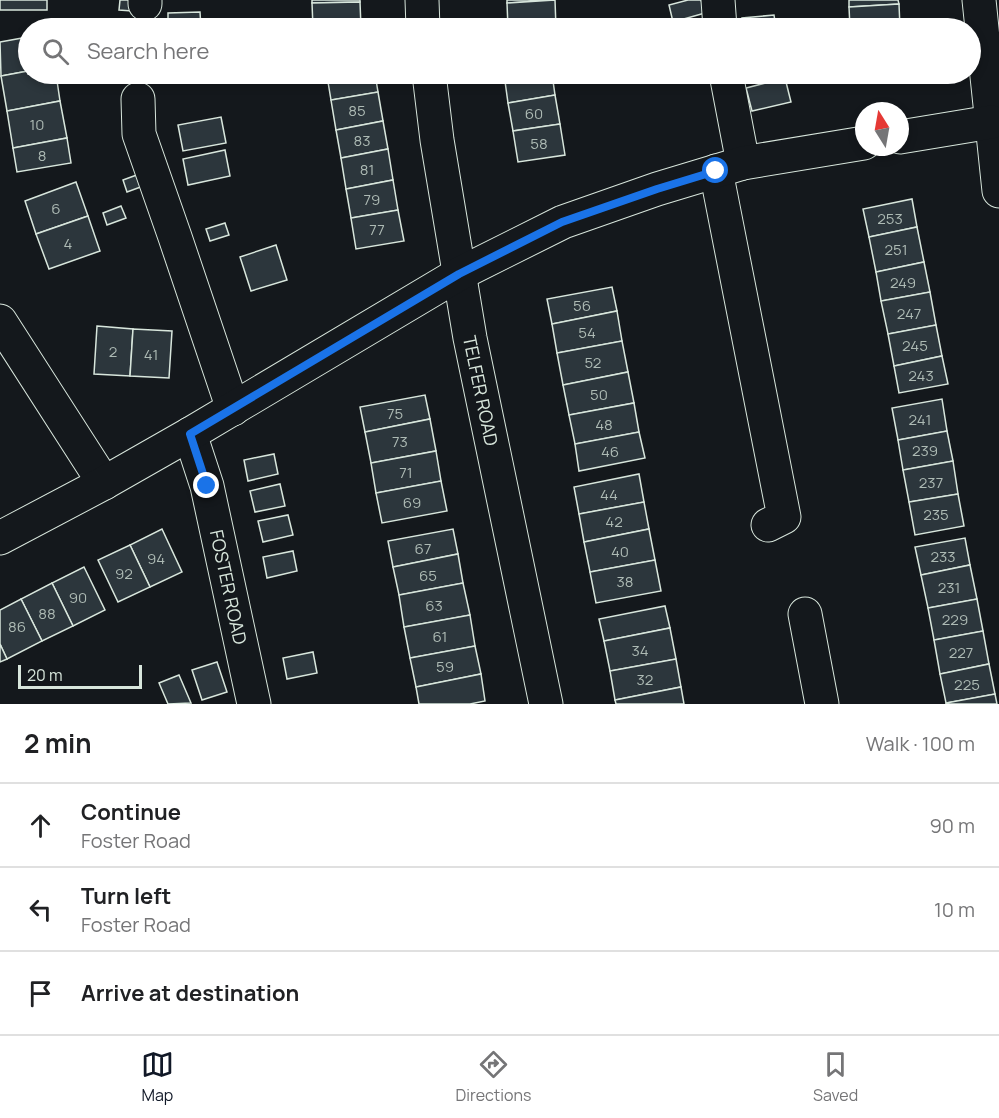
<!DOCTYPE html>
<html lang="en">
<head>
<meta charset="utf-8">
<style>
	body { margin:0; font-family:Manrope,sans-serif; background:#f2f2f2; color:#202124 }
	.compass { position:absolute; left:855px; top:102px; width:54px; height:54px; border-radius:50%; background:#fff; box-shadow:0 3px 9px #0003; rotate:349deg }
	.scale { position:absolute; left:18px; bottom:15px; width:124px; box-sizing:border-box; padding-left:6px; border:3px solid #d8e6dc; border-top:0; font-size:16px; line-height:21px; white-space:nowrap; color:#d8e6dc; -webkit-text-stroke:4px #14181c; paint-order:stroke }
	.stop { position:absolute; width:18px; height:18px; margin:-14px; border:4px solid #1a73e8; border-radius:50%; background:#fff }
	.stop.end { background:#1a73e8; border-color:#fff; box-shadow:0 2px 6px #0008 }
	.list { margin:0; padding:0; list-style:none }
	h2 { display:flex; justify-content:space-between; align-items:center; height:78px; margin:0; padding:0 24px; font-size:26px }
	h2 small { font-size:20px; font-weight:400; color:#757577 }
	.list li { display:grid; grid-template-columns:39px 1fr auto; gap:18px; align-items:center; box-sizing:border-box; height:84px; padding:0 24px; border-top:2px solid #e0e0e0 }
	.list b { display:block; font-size:22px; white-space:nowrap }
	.list p { margin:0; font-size:20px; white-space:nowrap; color:#757577 }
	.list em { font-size:20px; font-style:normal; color:#757577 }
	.icon { flex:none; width:33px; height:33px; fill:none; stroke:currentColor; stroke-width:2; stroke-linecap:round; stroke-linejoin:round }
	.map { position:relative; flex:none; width:999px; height:704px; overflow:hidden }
	.search { position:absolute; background:#fff; box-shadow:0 3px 9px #0003; left:18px; right:18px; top:18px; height:66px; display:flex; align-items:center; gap:15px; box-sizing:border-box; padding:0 21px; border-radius:33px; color:#757577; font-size:22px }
	.sheet { height:330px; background:#fff }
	nav { display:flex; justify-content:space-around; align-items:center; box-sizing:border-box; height:84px; border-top:2px solid #e0e0e0; background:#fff; font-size:16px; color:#757577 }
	nav a { display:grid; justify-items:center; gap:3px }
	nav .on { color:#111827 }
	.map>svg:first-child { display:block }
	.building { fill:#2c363c; stroke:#d8e6dc; stroke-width:1.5 }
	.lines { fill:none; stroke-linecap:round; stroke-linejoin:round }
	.minor-casing { stroke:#d8e6dc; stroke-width:35 }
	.minor { stroke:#14181c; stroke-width:33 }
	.route { stroke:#1a73e8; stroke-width:8 }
	.labels { text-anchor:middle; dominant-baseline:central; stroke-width:4.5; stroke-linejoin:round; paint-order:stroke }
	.number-label { font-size:15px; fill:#adbab4 }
	.street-label { font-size:18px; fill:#d8e6dc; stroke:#14181c }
</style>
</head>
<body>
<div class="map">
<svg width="999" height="704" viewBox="0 0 999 704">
	<rect width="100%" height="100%" fill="#14181c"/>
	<g class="building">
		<rect x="0" y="0" width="47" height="10"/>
		<polygon points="120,0 132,0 132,11 119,10"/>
		<polygon points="312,0 360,0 360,2 312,3"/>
		<polygon points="507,0 554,0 507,3"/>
		<polygon points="555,0 556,28 508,28 507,3"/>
		<polygon points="688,0 701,0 705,13 673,22 669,5"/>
		<polygon points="849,0 898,0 899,4 849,7"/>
		<polygon points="360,2 361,28 313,28 312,3"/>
		<polygon points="899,4 900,28 850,28 849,7"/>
		<polygon points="200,12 201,28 168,28 168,13"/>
		<polygon points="774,15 776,28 743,28 742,18"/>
		<polygon points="28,37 28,71 1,76 0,42"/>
		<polygon points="28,71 28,74 56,74 60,101 7,111 1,76"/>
		<polygon points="343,74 375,74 378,92 331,100 327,76"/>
		<polygon points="504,74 552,74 555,95 508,103"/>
		<polygon points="785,78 791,102 752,111 746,88"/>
		<polygon points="378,92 383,121 336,130 331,100"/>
		<polygon points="555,95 560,124 513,131 508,103"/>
		<polygon points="60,101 67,138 13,148 7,111"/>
		<polygon points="221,117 226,143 183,151 178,125"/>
		<polygon points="383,121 388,149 341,158 336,130"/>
		<polygon points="560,124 565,155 518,162 513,131"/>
		<polygon points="67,138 71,163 17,172 13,148"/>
		<polygon points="388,149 393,180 346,189 341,158"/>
		<polygon points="225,150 230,176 188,185 183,159"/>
		<polygon points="142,173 146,185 127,192 123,180"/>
		<polygon points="393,180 398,210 351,218 346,189"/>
		<polygon points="76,182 88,216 36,234 25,201"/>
		<polygon points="912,199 917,227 869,237 863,209"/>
		<polygon points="121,206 126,218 107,225 103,213"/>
		<polygon points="398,210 404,241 356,249 351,218"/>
		<polygon points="88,216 100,251 49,269 36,234"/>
		<polygon points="225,223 229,235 210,241 206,229"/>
		<polygon points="917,227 924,262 876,272 869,237"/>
		<polygon points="276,245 287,280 251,291 240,257"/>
		<polygon points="924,262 930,292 881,301 876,272"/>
		<polygon points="612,287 617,311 552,324 547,299"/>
		<polygon points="930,292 936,325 888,334 881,301"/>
		<polygon points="617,311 622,341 557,353 552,324"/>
		<polygon points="936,325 942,356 894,366 888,334"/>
		<polygon points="97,326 133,329 130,376 94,374"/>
		<polygon points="133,329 172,331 169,378 130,376"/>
		<polygon points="622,341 628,372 563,385 557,353"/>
		<polygon points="942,356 948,384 899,393 894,366"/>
		<polygon points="628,372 634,403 569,415 563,385"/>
		<polygon points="425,395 430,419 365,432 360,407"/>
		<polygon points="942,399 947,431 898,440 892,408"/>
		<polygon points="634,403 639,432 575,444 569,415"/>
		<polygon points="430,419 436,451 371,463 365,432"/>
		<polygon points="947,431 953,461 903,470 898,440"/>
		<polygon points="639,432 645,458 579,471 575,444"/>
		<polygon points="436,451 441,481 376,493 371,463"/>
		<polygon points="274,454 278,474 248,481 244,460"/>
		<polygon points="953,461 958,494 909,502 903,470"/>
		<polygon points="639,474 644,502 579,514 574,487"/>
		<polygon points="441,481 447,511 382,523 376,493"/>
		<polygon points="280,484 285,506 255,512 250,491"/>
		<polygon points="958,494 964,526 915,535 909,502"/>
		<polygon points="644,502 649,529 584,542 579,514"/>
		<polygon points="288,515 293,535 263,542 258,521"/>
		<polygon points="162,529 182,572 150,587 130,545"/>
		<polygon points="453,529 458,554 393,567 388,541"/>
		<polygon points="649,529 655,560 590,572 584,542"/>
		<polygon points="965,538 970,565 921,575 915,547"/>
		<polygon points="130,545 150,587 118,602 98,560"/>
		<polygon points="293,551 297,571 267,578 263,557"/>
		<polygon points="458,554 463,583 399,595 393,567"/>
		<polygon points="655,560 661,591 596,603 590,572"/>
		<polygon points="970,565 977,599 928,608 921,575"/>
		<polygon points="84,567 105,610 73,626 52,583"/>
		<polygon points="52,583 73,626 42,641 21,599"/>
		<polygon points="463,583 470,615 404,627 399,595"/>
		<polygon points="21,599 42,641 7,659 0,644 0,610"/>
		<polygon points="977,599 983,631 934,640 928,608"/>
		<polygon points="665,606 670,628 604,641 599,619"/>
		<polygon points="470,615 475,646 410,658 404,627"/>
		<polygon points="670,628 676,659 610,671 604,641"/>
		<polygon points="983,631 989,664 940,674 934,640"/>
		<polygon points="0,644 7,659 0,662"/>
		<polygon points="475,646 481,674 416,687 410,658"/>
		<polygon points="313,652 317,673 287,679 283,658"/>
		<polygon points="676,659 681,687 615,700 610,671"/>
		<polygon points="217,662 227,692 202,700 192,670"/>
		<polygon points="989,664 995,694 946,703 940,674"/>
		<polygon points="481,674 485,701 470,704 419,704 416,687"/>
		<polygon points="179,675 191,703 168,704 159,683"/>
		<polygon points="681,687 684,704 616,704 615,700"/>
		<polygon points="995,694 997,704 946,704 946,703"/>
	</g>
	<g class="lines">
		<defs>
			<g id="minor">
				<polyline points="145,0 145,4"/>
				<polyline points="422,0 423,28"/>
				<polyline points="718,0 720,28"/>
				<polyline points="979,0 999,191"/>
				<path id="s1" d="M429,74L437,140L470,338L546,704"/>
				<polyline points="726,74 743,163"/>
				<polyline points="138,99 139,134 175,237 233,409"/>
				<polyline points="900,137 991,122"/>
				<polyline points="716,171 784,517 768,525"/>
				<polyline points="0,321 104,483"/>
				<path id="s2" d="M190,434L207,486L254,704"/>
				<polyline points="0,538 104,483 190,434 459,274 563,222 657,189 743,163 864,143"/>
				<polyline points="805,614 822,704"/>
			</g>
		</defs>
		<use href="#minor" class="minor-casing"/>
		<use href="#minor" class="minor"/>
	</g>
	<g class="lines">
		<polyline class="route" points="207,486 190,434 459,274 562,222 657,189 716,171"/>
	</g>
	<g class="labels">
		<g class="number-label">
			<text x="357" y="110">85</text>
			<text x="534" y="113">60</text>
			<text x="37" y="124">10</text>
			<text x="362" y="140">83</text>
			<text x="539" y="143">58</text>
			<text x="42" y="155">8</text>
			<text x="367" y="169">81</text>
			<text x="372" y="199">79</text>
			<text x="56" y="208">6</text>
			<text x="890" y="218">253</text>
			<text x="377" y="229">77</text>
			<text x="68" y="243">4</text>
			<text x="896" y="249">251</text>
			<text x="903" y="282">249</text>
			<text x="582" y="305">56</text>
			<text x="909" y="313">247</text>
			<text x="587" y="332">54</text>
			<text x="915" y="345">245</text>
			<text x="113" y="351">2</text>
			<text x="151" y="354">41</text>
			<text x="593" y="362">52</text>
			<text x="921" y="375">243</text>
			<text x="599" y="394">50</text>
			<text x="395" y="413">75</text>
			<text x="920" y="419">241</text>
			<text x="604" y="424">48</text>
			<text x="400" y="441">73</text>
			<text x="925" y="450">239</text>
			<text x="610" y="451">46</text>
			<text x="406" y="472">71</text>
			<text x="931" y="482">237</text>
			<text x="609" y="494">44</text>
			<text x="412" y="502">69</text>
			<text x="936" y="514">235</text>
			<text x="614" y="521">42</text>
			<text x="423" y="548">67</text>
			<text x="620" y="551">40</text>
			<text x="943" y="556">233</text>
			<text x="156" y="558">94</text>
			<text x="124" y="573">92</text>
			<text x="428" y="575">65</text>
			<text x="625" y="581">38</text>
			<text x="949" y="587">231</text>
			<text x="78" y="597">90</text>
			<text x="434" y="605">63</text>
			<text x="47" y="613">88</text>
			<text x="955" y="619">229</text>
			<text x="17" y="626">86</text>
			<text x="440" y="636">61</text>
			<text x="640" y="650">34</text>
			<text x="961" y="652">227</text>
			<text x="445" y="666">59</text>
			<text x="645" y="679">32</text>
			<text x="967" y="684">225</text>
		</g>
		<g class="street-label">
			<text stroke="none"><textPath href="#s1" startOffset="321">TELFER ROAD</textPath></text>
			<text stroke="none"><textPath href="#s2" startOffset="158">FOSTER ROAD</textPath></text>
		</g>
	</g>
</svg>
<svg class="compass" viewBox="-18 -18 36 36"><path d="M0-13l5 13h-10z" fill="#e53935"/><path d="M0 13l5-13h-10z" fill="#757577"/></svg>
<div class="scale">20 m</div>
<div class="stop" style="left:716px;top:171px"></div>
<div class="stop end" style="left:207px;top:486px"></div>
<div class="search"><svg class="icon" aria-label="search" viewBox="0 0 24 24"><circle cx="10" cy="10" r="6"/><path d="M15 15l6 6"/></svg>Search here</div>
</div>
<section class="sheet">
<h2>2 min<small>Walk · 100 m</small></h2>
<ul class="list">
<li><svg class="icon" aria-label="ahead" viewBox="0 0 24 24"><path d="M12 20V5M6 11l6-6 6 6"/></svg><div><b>Continue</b><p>Foster Road</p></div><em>90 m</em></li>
<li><svg class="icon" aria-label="left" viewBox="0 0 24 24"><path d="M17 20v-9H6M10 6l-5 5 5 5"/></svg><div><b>Turn left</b><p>Foster Road</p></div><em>10 m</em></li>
<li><svg class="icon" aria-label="arrive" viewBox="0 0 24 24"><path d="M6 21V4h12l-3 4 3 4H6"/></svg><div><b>Arrive at destination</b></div></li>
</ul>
</section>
<nav>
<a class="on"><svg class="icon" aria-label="map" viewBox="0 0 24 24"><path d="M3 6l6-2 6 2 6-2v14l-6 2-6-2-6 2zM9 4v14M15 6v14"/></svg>Map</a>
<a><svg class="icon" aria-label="directions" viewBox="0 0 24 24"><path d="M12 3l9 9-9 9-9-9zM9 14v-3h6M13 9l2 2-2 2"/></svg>Directions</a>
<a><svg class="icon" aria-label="saved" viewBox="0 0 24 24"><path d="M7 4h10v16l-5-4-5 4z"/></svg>Saved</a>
</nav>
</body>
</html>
